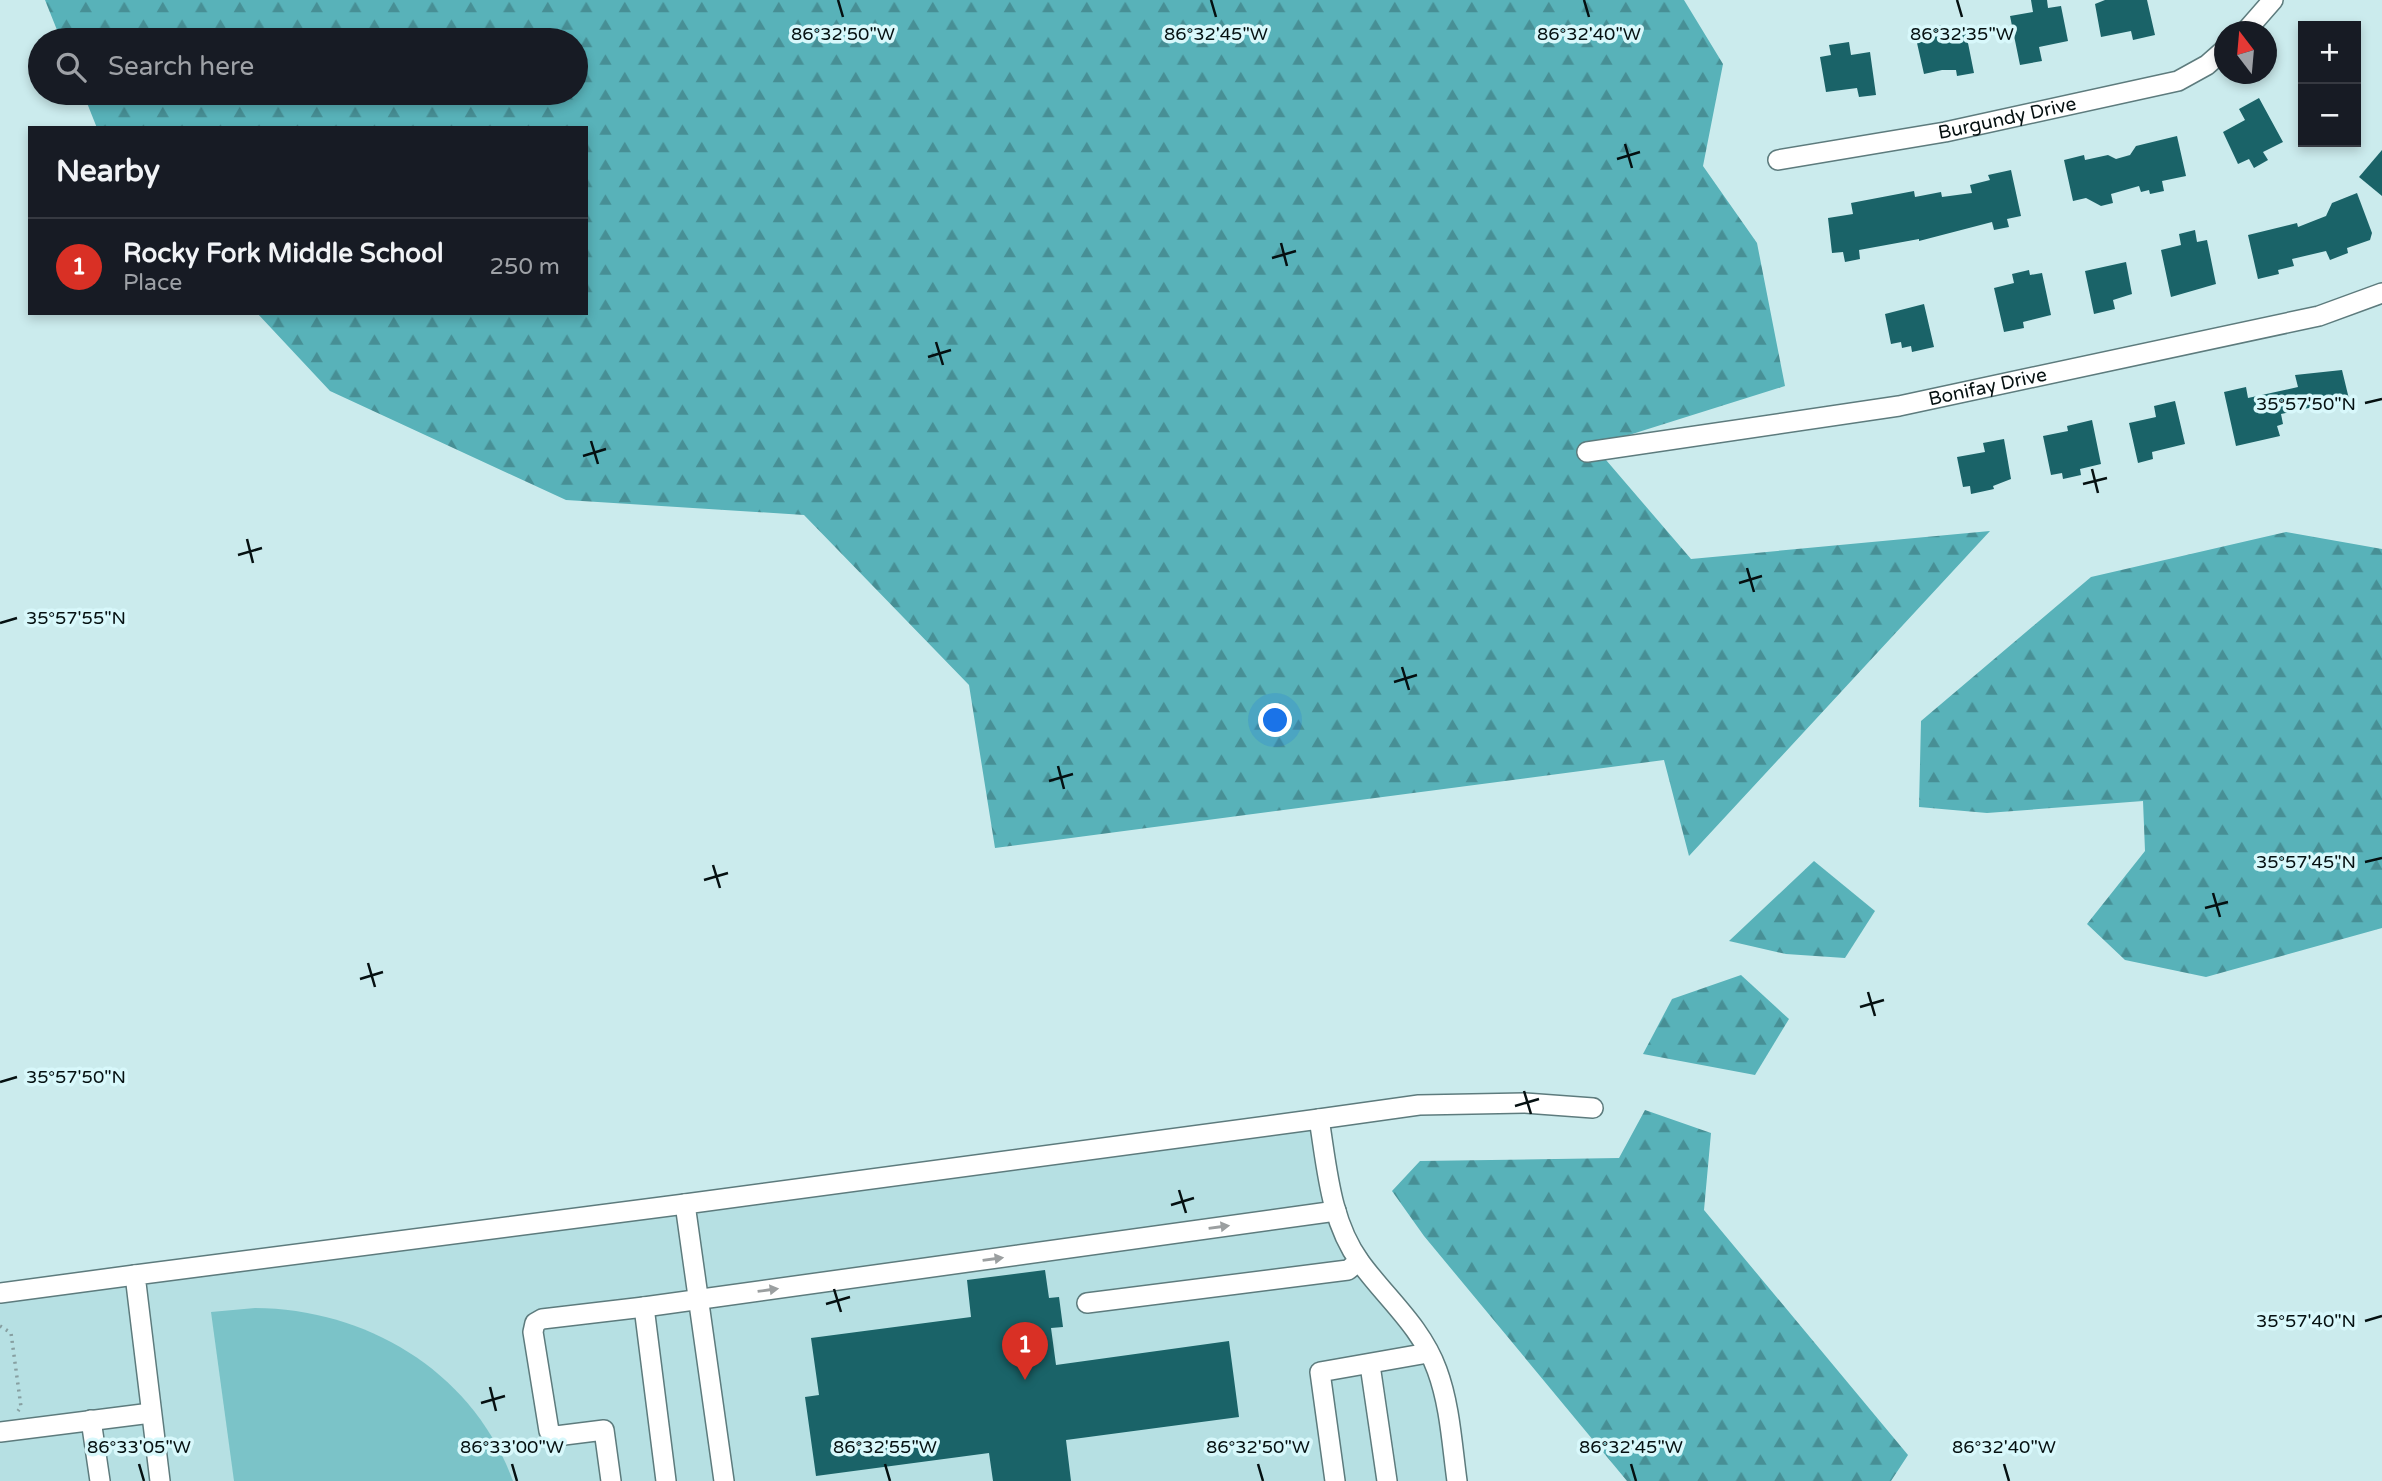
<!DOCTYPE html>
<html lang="en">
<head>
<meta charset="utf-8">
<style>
	body { margin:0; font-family:"Varela Round",sans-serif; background:#242831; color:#f1f3f6 }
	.controls { position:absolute; right:21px; top:21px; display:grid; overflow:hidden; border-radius:0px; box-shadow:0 4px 10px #0003 }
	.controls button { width:63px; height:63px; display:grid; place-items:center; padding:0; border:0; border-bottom:2px solid #363941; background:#171b24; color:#f1f3f6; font:35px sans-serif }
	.compass { position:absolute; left:2214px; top:21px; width:63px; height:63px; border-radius:50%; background:#171b24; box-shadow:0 4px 10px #0003; rotate:344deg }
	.you { position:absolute; left:1276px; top:721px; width:24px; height:24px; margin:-18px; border:5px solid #fff; border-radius:50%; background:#1a73e8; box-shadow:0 0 0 10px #1a73e833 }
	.badge { display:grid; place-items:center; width:46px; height:46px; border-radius:50%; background:#d93025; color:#fff; font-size:23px; font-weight:700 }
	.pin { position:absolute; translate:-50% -58px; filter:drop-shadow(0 2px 4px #0008) }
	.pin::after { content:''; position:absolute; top:37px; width:24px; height:21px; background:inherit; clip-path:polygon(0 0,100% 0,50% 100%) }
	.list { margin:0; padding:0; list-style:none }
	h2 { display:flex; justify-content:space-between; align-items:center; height:91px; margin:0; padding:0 28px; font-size:30px }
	h2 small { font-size:23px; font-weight:400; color:#9ea1a6 }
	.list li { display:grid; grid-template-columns:46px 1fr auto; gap:21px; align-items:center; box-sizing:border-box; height:98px; padding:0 28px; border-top:2px solid #363941 }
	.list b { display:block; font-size:26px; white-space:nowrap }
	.list p { margin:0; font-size:23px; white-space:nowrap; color:#9ea1a6 }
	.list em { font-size:23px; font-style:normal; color:#9ea1a6 }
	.icon { flex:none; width:38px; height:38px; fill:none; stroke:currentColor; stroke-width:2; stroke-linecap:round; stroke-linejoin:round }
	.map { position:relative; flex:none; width:2382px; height:1481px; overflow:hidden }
	.search { position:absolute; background:#171b24; box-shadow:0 4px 10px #0003; left:28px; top:28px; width:560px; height:77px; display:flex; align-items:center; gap:18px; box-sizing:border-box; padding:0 24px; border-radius:38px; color:#9ea1a6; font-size:26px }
	.panel { position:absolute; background:#171b24; box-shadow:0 4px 10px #0003; left:28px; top:126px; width:560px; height:189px; border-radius:0px }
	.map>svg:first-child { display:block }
	.built { fill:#b6e0e3 }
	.grass { fill:#7bc3c8 }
	.forest { fill:url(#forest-firs) }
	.building { fill:#1a6368 }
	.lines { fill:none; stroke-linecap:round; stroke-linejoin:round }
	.minor-casing { stroke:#5d7b7d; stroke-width:22 }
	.path { stroke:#879fa1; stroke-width:3.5; stroke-dasharray:2 5; stroke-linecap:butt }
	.minor { stroke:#fff; stroke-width:19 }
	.oneway { fill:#9b9fa0 }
	.ticks { fill:none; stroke:#051011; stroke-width:2.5 }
	.labels { text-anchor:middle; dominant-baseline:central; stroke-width:7; stroke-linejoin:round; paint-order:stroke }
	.street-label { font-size:19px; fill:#051011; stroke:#d8f8fb }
	.ticks-label { font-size:18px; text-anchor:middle; fill:#051011; stroke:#d8f8fb; stroke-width:7; stroke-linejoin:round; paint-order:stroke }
</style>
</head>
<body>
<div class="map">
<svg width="2382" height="1481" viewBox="0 0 2382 1481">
	<defs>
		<pattern id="forest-firs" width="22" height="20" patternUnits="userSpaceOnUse" patternTransform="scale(1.75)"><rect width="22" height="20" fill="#58b2b9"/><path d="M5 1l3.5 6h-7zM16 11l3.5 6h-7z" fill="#478f95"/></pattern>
	</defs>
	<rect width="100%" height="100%" fill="#cbebed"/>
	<polygon class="built" points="1319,1119 1336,1211 1428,1353 1457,1481 0,1481 0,1293"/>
	<path class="grass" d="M255,1308C368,1309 473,1372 513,1481H234L211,1312Z"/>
	<g class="forest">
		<polygon points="45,0 1684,0 1723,64 1703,166 1757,243 1785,386 1594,446 1691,559 1990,531 1689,856 1664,760 995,848 969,685 804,515 566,500 330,391 257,313 586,313 586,128 97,128 83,93 576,93 576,40 61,40"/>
		<polygon points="2286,532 2382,549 2382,928 2206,977 2125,960 2087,924 2145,851 2143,801 1987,813 1919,807 1921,721 2091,577"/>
		<polygon points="1814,861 1875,911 1845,958 1786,954 1729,941"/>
		<polygon points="1741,975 1789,1019 1755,1075 1643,1054 1672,999"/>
		<polygon points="1645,1110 1711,1133 1704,1210 1908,1455 1891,1481 1627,1481 1424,1236 1392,1191 1420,1161 1619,1158"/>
	</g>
	<g class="building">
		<polygon points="2031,0 2047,0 2048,8 2061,6 2068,41 2039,47 2042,61 2020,65 2010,16 2033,12"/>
		<polygon points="2105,0 2147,0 2155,35 2133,40 2131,31 2101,37 2095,4"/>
		<polygon points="1944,25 1945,34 1966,33 1974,73 1957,76 1956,70 1942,70 1924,74 1917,43 1929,40 1927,28"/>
		<polygon points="1849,42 1851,55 1870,52 1876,95 1859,97 1857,88 1826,92 1820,57 1831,55 1829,45"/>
		<polygon points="2259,98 2283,142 2263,152 2268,160 2254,168 2249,159 2238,164 2223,132 2245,120 2239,109"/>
		<polygon points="2177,136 2186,176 2162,181 2164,191 2150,194 2149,190 2141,192 2139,186 2111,194 2113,203 2101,206 2086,198 2073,201 2064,160 2084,155 2085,160 2108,155 2116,159 2130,155 2136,146"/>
		<polygon points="2382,150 2382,196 2359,177"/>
		<polygon points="2011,170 2021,216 2007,219 2009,227 1994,230 1992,222 1919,241 1919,239 1859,250 1860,259 1845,262 1843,252 1832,253 1828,218 1853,214 1851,203 1914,191 1915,197 1941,192 1942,197 1972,193 1970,185 1990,180 1988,175"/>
		<polygon points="2357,193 2372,233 2370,240 2347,248 2348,253 2330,260 2326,251 2292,259 2294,266 2278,270 2279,274 2258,279 2248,235 2297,223 2298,227 2326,216 2332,203"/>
		<polygon points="2195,230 2197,242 2207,240 2216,284 2171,297 2161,250 2181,245 2179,234"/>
		<polygon points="2126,262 2132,294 2113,300 2115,309 2094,314 2085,271"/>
		<polygon points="2029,270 2030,275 2042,273 2051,315 2023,322 2024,328 2004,332 1994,288 2014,283 2012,274"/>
		<polygon points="1924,304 1934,347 1912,352 1911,346 1902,348 1901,342 1891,344 1885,314"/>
		<polygon points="2342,370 2349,399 2281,414 2283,424 2277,426 2280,436 2236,446 2224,392 2246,387 2248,398 2298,387 2295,375"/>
		<polygon points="2175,401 2185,444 2152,452 2153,459 2138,463 2129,423 2156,417 2154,406"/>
		<polygon points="2092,420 2101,464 2080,469 2081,475 2063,479 2062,473 2051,475 2043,436 2068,431 2067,426"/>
		<polygon points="2004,439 2011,479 1993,486 1994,489 1971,494 1970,486 1963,487 1957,457 1985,452 1983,443"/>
		<polygon points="1045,1270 1049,1298 1059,1297 1063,1327 1051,1328 1056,1365 1229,1341 1239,1417 1066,1440 1071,1481 993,1481 989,1453 816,1476 805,1397 819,1395 811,1338 971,1317 967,1280"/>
	</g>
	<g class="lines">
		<defs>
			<g id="minor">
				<polyline points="2245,32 2273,0"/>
				<path id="s1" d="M1778,160L1945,132L2178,81L2207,65L2224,50"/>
				<path id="s2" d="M1587,452L1899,406L2319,316L2382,293"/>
				<polyline points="1319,1119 1419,1105 1525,1103 1593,1108"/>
				<polyline points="0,1293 135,1275"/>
				<polyline points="1087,1303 1348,1270 1359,1261"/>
				<polyline points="1370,1365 1387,1481"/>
				<polyline points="91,1420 100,1481"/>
				<polyline points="0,1432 151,1413"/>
				<polyline points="160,1481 135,1275 685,1204"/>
				<polyline points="611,1481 604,1430 556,1436 549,1431 533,1332 535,1323 542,1319 644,1307"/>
				<polyline points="666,1481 644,1307 1336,1211"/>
				<path d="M724,1481L685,1204L1319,1119C1327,1167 1330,1221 1360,1262C1386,1298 1421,1326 1437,1370C1450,1405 1452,1445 1457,1481"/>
				<polyline points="1335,1481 1320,1372 1428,1353"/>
			</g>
		</defs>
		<use href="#minor" class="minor-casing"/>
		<polyline class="path" points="0,1326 11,1333 21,1407 18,1411"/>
		<use href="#minor" class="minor"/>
	</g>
	<defs><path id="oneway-solid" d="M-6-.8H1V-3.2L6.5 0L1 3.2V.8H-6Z" transform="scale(1.75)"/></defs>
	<g class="oneway">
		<use href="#oneway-solid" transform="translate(1219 1227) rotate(-8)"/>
		<use href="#oneway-solid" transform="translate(993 1259) rotate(-8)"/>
		<use href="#oneway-solid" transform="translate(768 1290) rotate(-8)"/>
	</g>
	<path class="ticks" d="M838,0L843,17M1211,0L1216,17M1584,0L1589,17M1957,0L1962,17M1625,144L1632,168M1617,159L1640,152M1281,243L1287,266M1272,258L1296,251M936,342L943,365M928,357L951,350M2365,403L2382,399M591,441L598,464M583,456L606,449M2092,469L2098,493M2083,484L2107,478M247,539L253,563M238,555L262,548M1747,568L1754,592M1739,583L1762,576M0,623L17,618M1402,667L1409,690M1394,682L1417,675M1058,766L1064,789M1049,781L1073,774M2365,862L2382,858M713,865L720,888M704,880L728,873M2213,893L2220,917M2205,908L2228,902M368,963L375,987M360,979L383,972M1868,992L1875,1016M1860,1007L1884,1000M0,1082L17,1077M1524,1091L1531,1114M1515,1106L1539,1099M1179,1190L1186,1213M1171,1205L1194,1198M834,1289L841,1312M826,1304L850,1297M2365,1321L2382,1316M490,1387L496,1411M481,1403L505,1396M139,1464L144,1481M512,1464L517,1481M885,1464L890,1481M1258,1464L1263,1481M1631,1464L1636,1481M2004,1464L2009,1481"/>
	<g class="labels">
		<g class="street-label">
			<text stroke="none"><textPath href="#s1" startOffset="233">Burgundy Drive</textPath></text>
			<text stroke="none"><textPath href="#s2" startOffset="406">Bonifay Drive</textPath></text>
		</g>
	</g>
	<g class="ticks-label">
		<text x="843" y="40">86°32'50"W</text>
		<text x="1216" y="40">86°32'45"W</text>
		<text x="1589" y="40">86°32'40"W</text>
		<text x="1962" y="40">86°32'35"W</text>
		<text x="2306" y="410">35°57'50"N</text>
		<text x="76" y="624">35°57'55"N</text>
		<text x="2306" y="868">35°57'45"N</text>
		<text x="76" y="1083">35°57'50"N</text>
		<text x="2306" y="1327">35°57'40"N</text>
		<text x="139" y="1453">86°33'05"W</text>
		<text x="512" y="1453">86°33'00"W</text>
		<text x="885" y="1453">86°32'55"W</text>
		<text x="1258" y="1453">86°32'50"W</text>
		<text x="1631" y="1453">86°32'45"W</text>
		<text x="2004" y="1453">86°32'40"W</text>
	</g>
</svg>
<div class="controls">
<button>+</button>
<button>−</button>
</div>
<svg class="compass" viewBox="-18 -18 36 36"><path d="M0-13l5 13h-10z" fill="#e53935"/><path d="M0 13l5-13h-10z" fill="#9ea1a6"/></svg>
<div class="you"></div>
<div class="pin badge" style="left:1025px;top:1380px">1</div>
<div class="search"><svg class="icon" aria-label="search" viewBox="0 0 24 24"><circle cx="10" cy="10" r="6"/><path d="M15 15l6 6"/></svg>Search here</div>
<section class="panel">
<h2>Nearby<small></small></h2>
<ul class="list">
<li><span class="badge">1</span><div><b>Rocky Fork Middle School</b><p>Place</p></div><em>250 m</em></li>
</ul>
</section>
</div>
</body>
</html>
